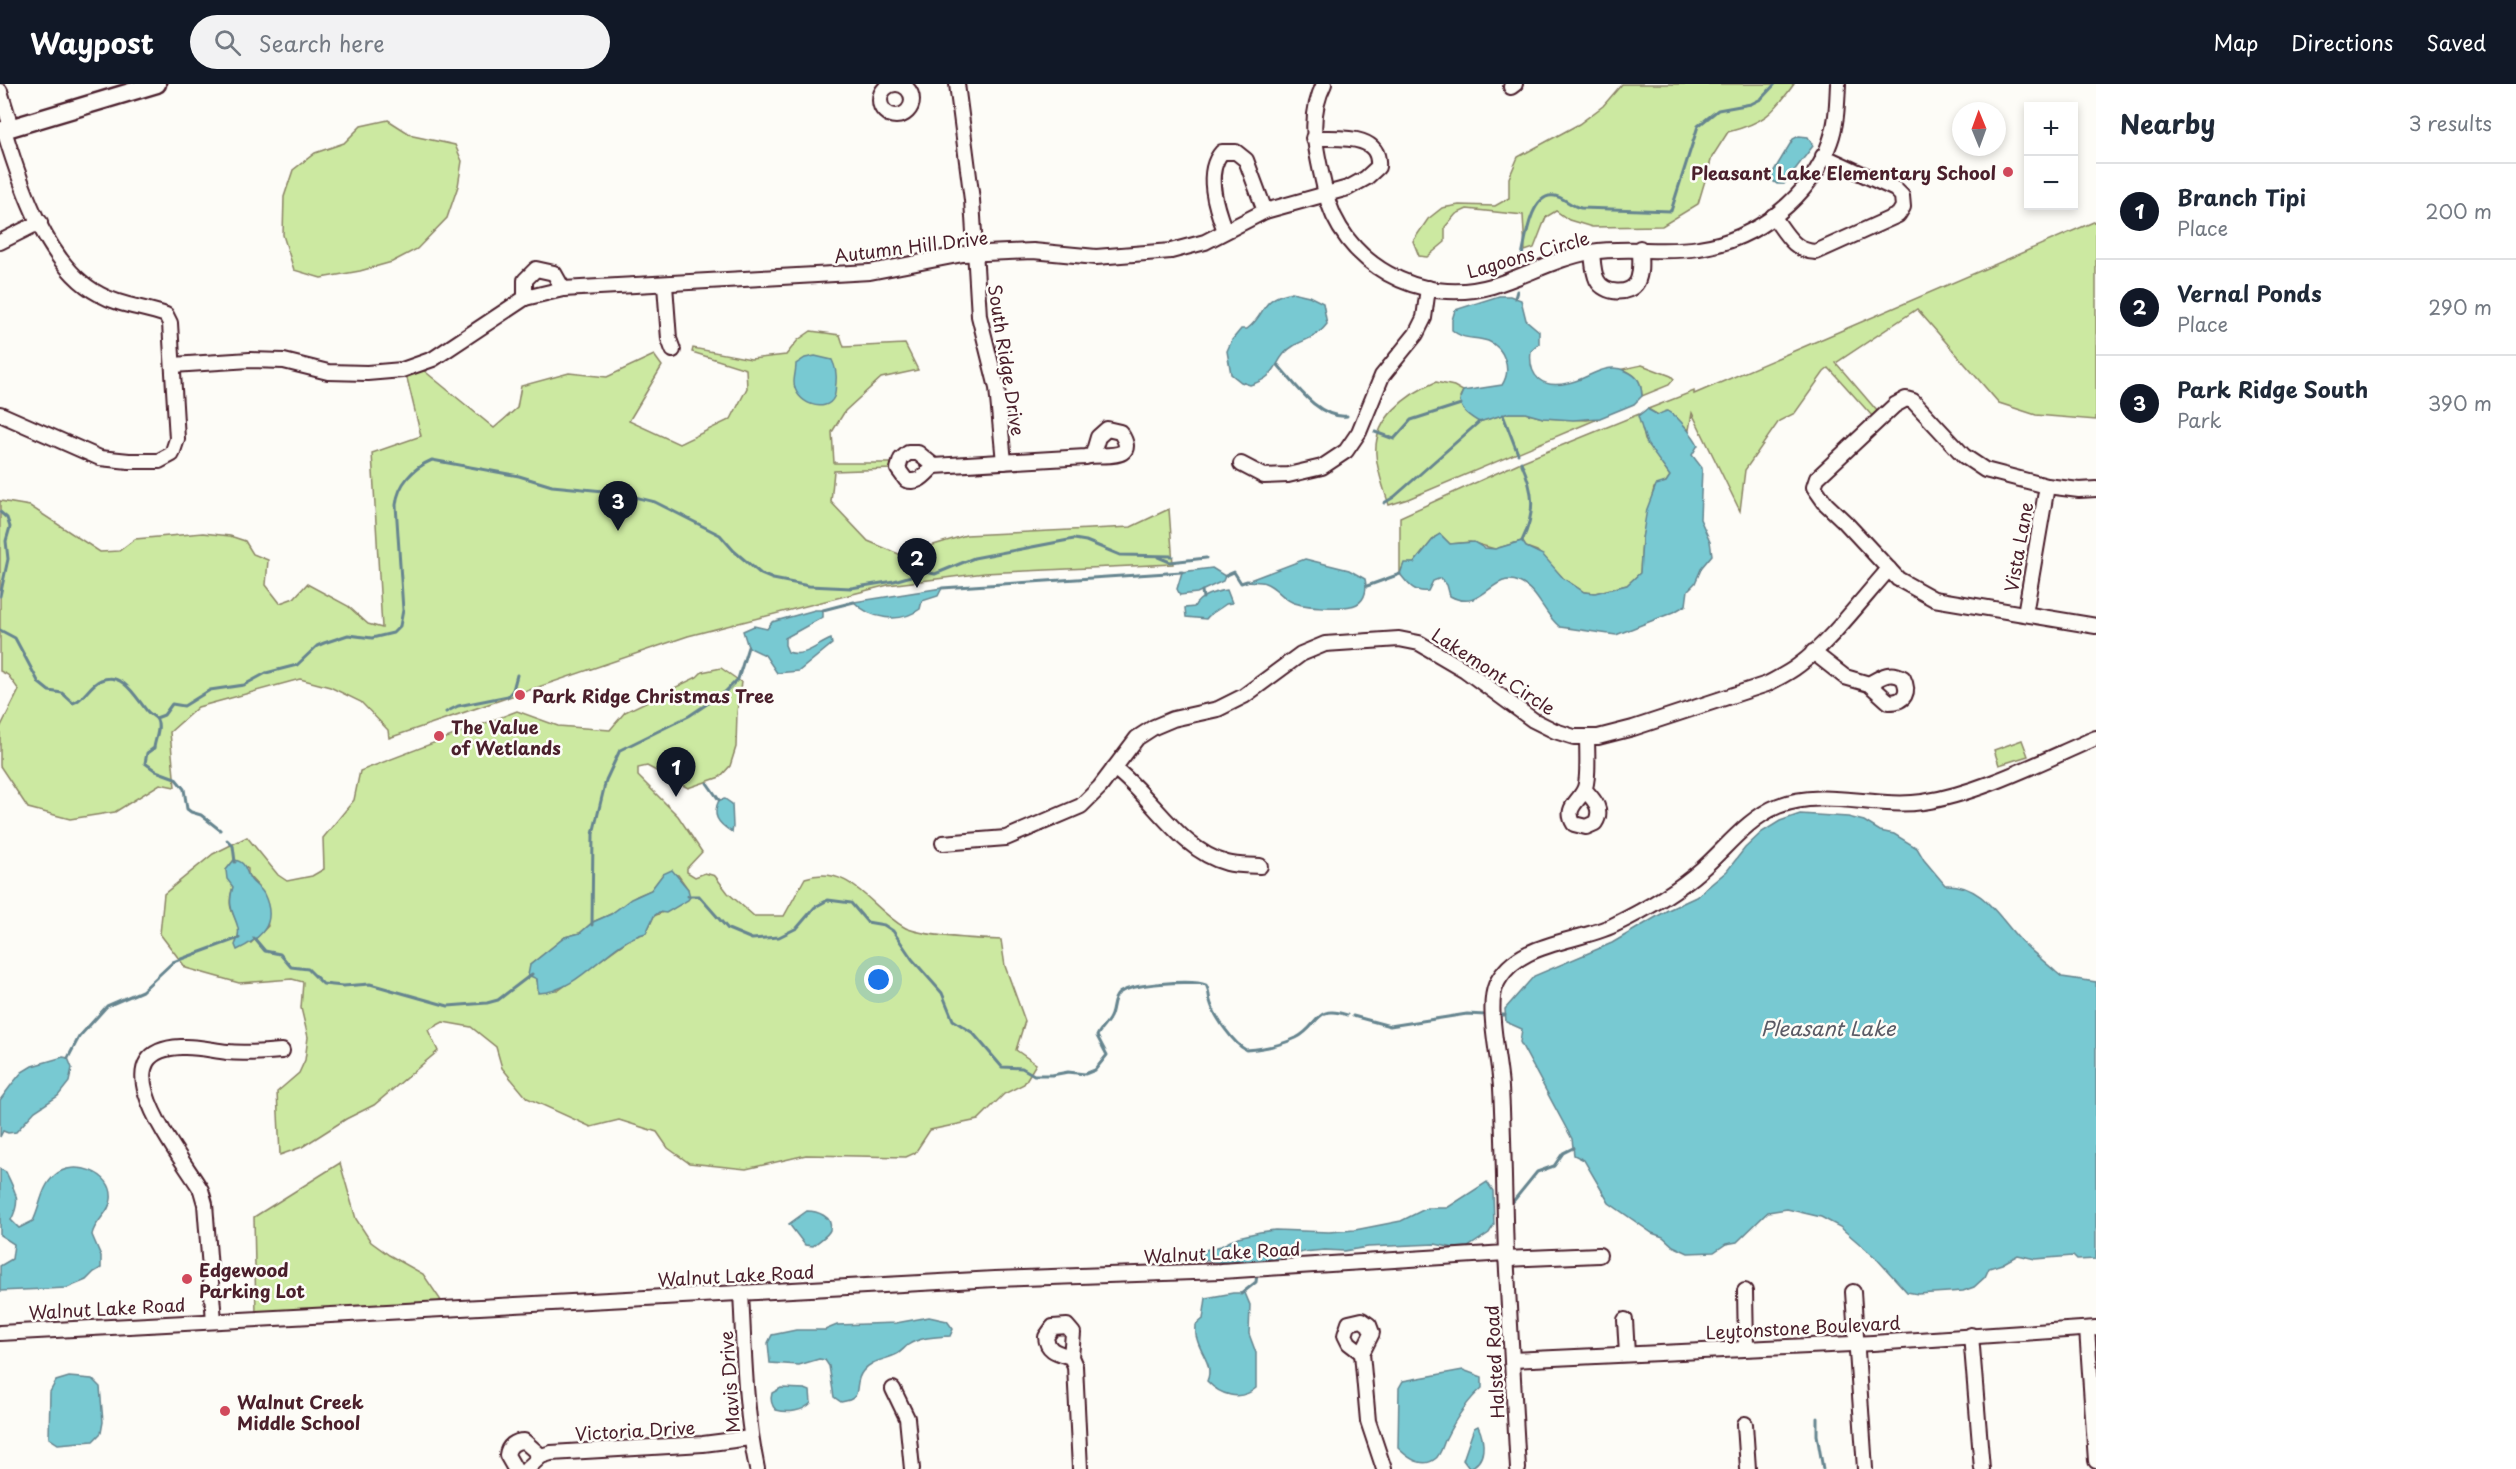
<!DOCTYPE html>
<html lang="en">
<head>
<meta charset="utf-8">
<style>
	body { margin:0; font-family:"Playpen Sans",sans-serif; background:#f2f2f3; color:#1f2937 }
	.controls { position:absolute; right:18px; top:18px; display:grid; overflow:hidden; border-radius:0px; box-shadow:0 3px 9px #0003 }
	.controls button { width:54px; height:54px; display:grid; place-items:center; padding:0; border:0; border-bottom:2px solid #e0e1e3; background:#fff; color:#1f2937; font:30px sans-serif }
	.compass { position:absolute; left:1952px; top:18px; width:54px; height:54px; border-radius:50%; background:#fff; box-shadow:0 3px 9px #0003; rotate:359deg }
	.you { position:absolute; left:879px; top:896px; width:21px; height:21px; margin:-15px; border:4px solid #fff; border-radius:50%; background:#1a73e8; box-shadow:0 0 0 9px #1a73e833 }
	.badge { display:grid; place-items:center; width:39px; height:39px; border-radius:50%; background:#111827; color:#fff; font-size:20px; font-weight:700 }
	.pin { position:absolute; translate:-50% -50px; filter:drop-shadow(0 2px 3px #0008) }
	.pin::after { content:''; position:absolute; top:32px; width:21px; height:18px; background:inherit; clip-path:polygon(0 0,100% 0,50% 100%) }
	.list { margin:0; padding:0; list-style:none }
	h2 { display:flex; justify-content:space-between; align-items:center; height:78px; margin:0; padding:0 24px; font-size:26px }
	h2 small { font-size:20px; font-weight:400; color:#747a83 }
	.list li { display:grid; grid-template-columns:39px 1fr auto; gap:18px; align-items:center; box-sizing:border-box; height:96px; padding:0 24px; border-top:2px solid #e0e1e3 }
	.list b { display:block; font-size:22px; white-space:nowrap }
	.list p { margin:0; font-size:20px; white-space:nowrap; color:#747a83 }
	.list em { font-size:20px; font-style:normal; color:#747a83 }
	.icon { flex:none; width:33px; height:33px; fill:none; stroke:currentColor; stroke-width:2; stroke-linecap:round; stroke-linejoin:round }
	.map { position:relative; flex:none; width:2096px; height:1385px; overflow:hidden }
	header { display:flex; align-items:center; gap:36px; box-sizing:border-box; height:84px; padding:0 30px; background:#111827; color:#fff }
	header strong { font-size:28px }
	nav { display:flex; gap:33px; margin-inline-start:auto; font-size:21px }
	.search { width:420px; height:54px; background:#f2f2f3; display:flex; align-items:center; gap:15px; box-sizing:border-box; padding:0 21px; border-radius:33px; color:#747a83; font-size:22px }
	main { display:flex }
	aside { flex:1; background:#fff }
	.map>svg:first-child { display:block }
	.green { fill:#cce9a1; stroke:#8b8466; stroke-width:1.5; fill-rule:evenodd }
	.water { fill:#78c9d2; stroke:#66858f; stroke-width:1.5 }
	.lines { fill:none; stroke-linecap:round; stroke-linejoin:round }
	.stream { stroke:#66858f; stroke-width:3 }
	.minor-casing { stroke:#4a1f2b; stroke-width:18 }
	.major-casing { stroke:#4a1f2b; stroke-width:21 }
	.minor { stroke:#fdfcf7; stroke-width:14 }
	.major { stroke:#fdfcf7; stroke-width:16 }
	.poi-dot { fill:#d1495b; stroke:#fdfcf7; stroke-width:2 }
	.labels { text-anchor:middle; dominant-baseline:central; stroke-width:5; stroke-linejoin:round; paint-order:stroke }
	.poi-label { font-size:18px; font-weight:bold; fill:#4a1f2b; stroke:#fdfcf7; text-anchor:start }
	.street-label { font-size:18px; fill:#4a1f2b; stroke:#fdfcf7 }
	.water-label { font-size:20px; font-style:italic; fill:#5a5a65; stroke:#fdfcf7 }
</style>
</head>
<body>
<header>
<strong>Waypost</strong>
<div class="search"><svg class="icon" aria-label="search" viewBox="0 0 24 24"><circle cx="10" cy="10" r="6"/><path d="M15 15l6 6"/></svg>Search here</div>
<nav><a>Map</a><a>Directions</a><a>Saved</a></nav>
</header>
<main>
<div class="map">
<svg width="2096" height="1385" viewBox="0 0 2096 1385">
	<rect width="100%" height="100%" fill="#fdfcf7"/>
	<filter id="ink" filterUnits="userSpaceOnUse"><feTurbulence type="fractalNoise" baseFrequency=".0167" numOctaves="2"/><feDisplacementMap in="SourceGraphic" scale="12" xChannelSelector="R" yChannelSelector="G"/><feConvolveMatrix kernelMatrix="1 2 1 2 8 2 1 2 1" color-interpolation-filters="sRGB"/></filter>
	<g filter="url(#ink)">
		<g class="green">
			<path d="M1622,0H1794C1773,30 1763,39 1728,48L1712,73L1698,120L1662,142L1592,143L1569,136L1556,127L1546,133L1534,164L1525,167L1523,131L1467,125L1456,130L1445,143V158L1427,173L1419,172L1413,157L1428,135L1442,124L1459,121L1495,122L1509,114V94L1518,73L1579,40L1603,22Z"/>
			<polygon points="388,36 413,52 455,61 462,77 458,102 447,134 417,165 392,178 360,187 321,194 294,186 283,151 284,113 293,86 315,69 344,59 361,42"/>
			<polygon points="2096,137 2096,336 2036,331 1999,319 1917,225 1836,279 1878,328 1873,333 1829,284 1824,288 1795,329 1779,337 1745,386 1740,427 1692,329 1689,346 1668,327 1658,331 1648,325 1694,307 1694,310"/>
			<polygon points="811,247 840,251 844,263 905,260 918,286 881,294 845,327 832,348 834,379 893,379 892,385 834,387 831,418 868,457 901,471 966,451 1131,443 1169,425 1173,480 985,489 888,501 688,552 389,654 388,646 361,618 330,603 300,595 198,623 170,648 175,703 160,700 115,728 70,735 28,724 0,682 0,644 19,606 8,591 0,587 0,417 30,422 100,468 119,467 135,455 203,449 230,452 245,457 253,470 268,476 266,501 280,519 294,514 307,500 348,522 368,540 382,544 372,369 421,352 406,290 422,285 494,344 517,324 521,302 569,289 607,293 654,271 662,282 629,337 679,360 731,335 747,304 746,285 692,268 693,264 751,275 786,271 798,256"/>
			<path d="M1642,281L1671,292L1674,295L1669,301L1642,312C1641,296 1637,292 1623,285Z"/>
			<path d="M1436,298L1454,302L1463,307L1460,313L1479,338L1509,329H1525L1543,334L1587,336L1600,334L1408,415L1389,421C1384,405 1377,387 1376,370C1373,335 1407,310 1436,298Z"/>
			<polygon points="1639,330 1645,356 1670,392 1666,398 1654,404 1642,454 1640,489 1627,501 1595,509 1584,508 1563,494 1537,467 1526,463 1522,457 1495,465 1470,458 1450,460 1441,451 1435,453 1414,479 1404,480 1400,490 1400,433 1521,378"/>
			<path d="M721,584L741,598L737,628L736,663L730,682L720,693L688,704L647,682L638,684V692L678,732L702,768L687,784V788L695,793L705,789L715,792L728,809L754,832H784L805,794C851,779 870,824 904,843C921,853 979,855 1001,856L1005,882L1025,937L1016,966L1036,980L1024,1000L1004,1010L978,1036L930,1046L915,1069L906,1073L806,1071L746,1085L689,1079L668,1064L657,1048L619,1036L591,1043L527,1014L502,984L496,963L471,943L443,938L428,946L438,967L374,1021L346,1035L302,1063L280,1071L277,1008L299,989L305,976L308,953L301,924L303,898L292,895L239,899L186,884L160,850L164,810L213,770L247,753L278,791L287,797L312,792L324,785L323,754L354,716L360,687L517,627L558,642L610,646L625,628L697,593L702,588ZM234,776L248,785V791L259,803L268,842L251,859L240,851C239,831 224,829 233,803L226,786ZM663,790L678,791L688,805L679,821L654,832L646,849L631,854L559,906L537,905L538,899L530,881L565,853L580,849L593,838L611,830L637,812L651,806Z"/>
			<polygon points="2022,656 2028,672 1999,681 1994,666"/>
			<polygon points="340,1079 356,1135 371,1158 389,1171 423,1190 444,1221 256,1231 254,1133"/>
		</g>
		<g class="water">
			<polygon points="1799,52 1808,53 1813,62 1784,100 1777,100 1773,97 1772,90 1793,55"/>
			<path d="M1292,208L1309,212L1323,219L1327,240C1315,255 1310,253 1295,261C1271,275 1283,291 1250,301L1241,298L1231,290L1227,267L1232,256L1241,245H1247C1268,229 1258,215 1292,208Z"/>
			<path d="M1499,212H1510L1521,216L1526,236L1539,247V260L1531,267C1528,293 1542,305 1568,299C1589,295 1605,277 1626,287C1639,293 1641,298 1642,312L1634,320L1600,334L1573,336L1543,334L1525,329H1509L1479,338C1467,331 1454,322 1463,307L1502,301C1512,286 1505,264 1488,257C1474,252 1464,257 1452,246V236L1455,226Z"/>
			<path d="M815,272L832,276C836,284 837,290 836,299C835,303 836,309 834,313C826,331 794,319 794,298C794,293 796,286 796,280L805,274Z"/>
			<path d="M1647,325L1658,331C1659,330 1666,327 1667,327C1675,328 1695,354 1698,361L1692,371L1702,384L1700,435L1710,457L1712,471L1702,483L1695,499L1688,506L1686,521L1674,528L1616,551L1560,543C1544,531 1539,507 1519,498C1492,486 1483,530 1450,512L1447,501L1441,494L1433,497L1428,507C1414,509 1408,500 1400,490L1404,479H1414L1435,453L1440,450L1450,460L1474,458L1484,464L1495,465L1522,457L1526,463L1543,471L1563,494L1584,508L1595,509L1627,501L1640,489L1642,455L1647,425L1656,401L1666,398L1670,392L1647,360L1638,332Z"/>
			<path d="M1305,475L1349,486L1365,495C1367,504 1366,515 1357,520C1346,526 1303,523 1292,518C1282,514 1275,502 1265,499C1260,497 1252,498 1247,497Z"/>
			<polygon points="1212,484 1225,492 1223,497 1197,509 1180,511 1177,505 1182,488"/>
			<path d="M942,504L938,512L922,517L920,525C900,540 870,535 854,518Z"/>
			<path d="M1227,506L1232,519L1226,520C1220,525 1210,529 1206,535L1186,533L1185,524L1194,523C1200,511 1215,508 1227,506Z"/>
			<path d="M815,526H823V533L785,554V561L788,568C805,574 816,561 831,555L832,560L799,587L777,589L765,571L748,563L743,547L754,542L767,545L772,538Z"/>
			<path d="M725,715L732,720L733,743L732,748C717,739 712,731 719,716Z"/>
			<path d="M1800,730L1848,733L1864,737L1880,747L1894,750L1917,764L1924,776L1945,801C1982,799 1999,834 2021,857C2032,868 2045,878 2056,888L2062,893L2096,898V1175L2077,1176L2073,1172L2035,1175L2018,1171L2002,1180L1989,1184L1985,1193L1974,1203L1963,1207L1918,1210L1907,1208L1876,1174L1840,1143L1821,1133L1787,1125L1768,1128L1737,1158L1726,1160L1714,1168L1688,1169L1673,1162L1663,1153L1652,1149L1609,1119L1584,1076L1574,1071L1572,1055L1520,958L1522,945L1506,938L1505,925L1534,892L1612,859L1668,826L1696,813L1727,787L1745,764L1762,748L1780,737Z"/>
			<path d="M234,776C248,778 244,787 251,796C255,801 261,804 264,810C278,839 262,854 237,866L235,861C247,838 223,832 233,803L227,795L226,786Z"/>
			<path d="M672,786L688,805L690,813L688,816L666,829L659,828L654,832L646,849C607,858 581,908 538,909L537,895L528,891L530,881L565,853L580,849L593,838L611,830L631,815L651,806L663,790Z"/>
			<polygon points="63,973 68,974 72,984 69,998 58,1012 35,1027 16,1048 8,1049 3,1047 0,1053 0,1016 12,1000 22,988 32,982"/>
			<path d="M0,1085L6,1088C15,1108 22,1115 11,1136L19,1144L33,1137C41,1121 41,1103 55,1091C73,1075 114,1088 111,1115C110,1129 94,1137 92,1151L101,1172V1184L94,1188L86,1196L67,1204L0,1207V1182L12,1175L14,1160L0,1151Z"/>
			<polygon points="1487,1098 1493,1107 1494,1141 1489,1149 1468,1163 1454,1164 1435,1160 1368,1163 1344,1167 1325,1166 1303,1168 1277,1177 1239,1180 1201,1176 1205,1166 1221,1162 1238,1153 1260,1148 1275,1146 1329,1148 1355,1146 1401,1137 1427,1124 1447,1124"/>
			<path d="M807,1127C816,1127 834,1132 830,1146C829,1151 817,1158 813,1162L805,1161L789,1140Z"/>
			<path d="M1233,1209H1245L1250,1221L1249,1250L1256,1269V1304C1240,1318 1220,1311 1207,1297C1214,1281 1201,1271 1197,1255C1195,1251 1196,1245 1196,1241L1203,1235L1206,1214Z"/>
			<path d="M929,1233L947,1237L953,1245L950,1252C936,1253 920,1253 908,1261C904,1264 901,1268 897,1270C886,1276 871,1276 863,1287C851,1301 866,1315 841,1318L834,1313L829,1282L825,1276L819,1275L799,1281L770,1279L768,1259L772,1251L796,1246H825L837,1241L896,1239Z"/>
			<path d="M1463,1286L1482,1293V1304C1467,1317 1455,1336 1446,1354C1443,1360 1441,1371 1435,1375C1422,1385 1408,1374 1398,1364L1399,1304L1403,1297Z"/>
			<polygon points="69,1293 92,1295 100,1303 103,1338 101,1349 93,1357 58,1360 49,1354 50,1308 56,1297"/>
			<path d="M781,1304L805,1305L810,1307L811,1319C802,1328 788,1329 776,1326C771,1321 770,1316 772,1309Z"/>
			<path d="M1478,1342C1485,1357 1487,1378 1469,1384L1463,1376L1474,1344Z"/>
		</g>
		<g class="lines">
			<g class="stream">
				<path d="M1521,177C1525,160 1530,107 1555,112C1565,114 1570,122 1581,124L1671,127L1698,42L1718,26L1751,20L1761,15L1775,0"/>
				<polyline points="1515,214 1517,207"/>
				<path d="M1278,281C1295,300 1318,335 1347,332"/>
				<polyline points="1503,331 1518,370"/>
				<polyline points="1375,348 1394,355 1411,336 1461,320"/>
				<path d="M1521,378C1534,407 1536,428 1522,457"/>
				<polyline points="1384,419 1394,413 1479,338"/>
				<polyline points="0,428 7,434 10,443 6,457 8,475 0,512"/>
				<polyline points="1158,473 1170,478 1206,474"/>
				<polyline points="1225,492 1234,488 1241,499 1247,497"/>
				<polyline points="1367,502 1400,490"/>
				<polyline points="942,504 1182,488"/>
				<polyline points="1202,507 1203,514"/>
				<polyline points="823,526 854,518"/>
				<path d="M0,546L15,554L39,599L49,607L62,609L73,619C84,616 89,601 101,596C123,587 136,614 147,627C150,631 155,632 157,636C161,644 155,655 154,664L147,669L145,679L156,687L175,694L184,705L187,725L191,728L201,731L220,746"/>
				<polyline points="446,628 458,622 508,612 513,606 517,591"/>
				<path d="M156,634L164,631L172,620L184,622L210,606L244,601L266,589L297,581L317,562L324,559L348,551L372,554L393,549L400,542L403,526L396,421C398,400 413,384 432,376L519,392L552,402L614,408L655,418L720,451L734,467L761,490L773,495L809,502L851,504L894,497L925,488L935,490L974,474L1074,455L1086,457L1120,471L1172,472"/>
				<polyline points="707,699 719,716"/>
				<polyline points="227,756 233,762 235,778"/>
				<path d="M688,812H699L728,845L752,855L779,853L797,844L815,823L828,816L851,819L867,838L884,841L893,847L912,875L942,909L953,936L973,949L1002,983L1022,984L1034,991H1052L1068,988L1085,990L1095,986L1107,971L1097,952C1100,945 1107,940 1110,933C1114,925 1112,916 1118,910C1128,900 1193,895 1206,901C1210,907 1208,913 1211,920C1215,933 1234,960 1246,966C1262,965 1281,961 1296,954C1320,942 1314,920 1347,931"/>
				<polyline points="592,841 593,750 606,696 620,666 689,632 725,608 738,595 748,563"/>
				<polyline points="254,854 265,867 280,870 291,883 308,885 323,900 343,902 370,900 448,922 487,919 498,916 532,890"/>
				<polyline points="1502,931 1505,931"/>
				<polyline points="1353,932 1390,942 1467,930 1485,931"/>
				<polyline points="68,974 79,953 107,922 142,907 173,878 239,854"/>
				<polyline points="1511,1120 1537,1088 1554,1082 1563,1069 1573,1064"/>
				<polyline points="1241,1210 1256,1198 1257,1190"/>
				<polyline points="1817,1334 1817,1351 1823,1385"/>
			</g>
			<defs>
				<g id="minor">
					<polyline points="957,0 972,116 979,232 997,304 1004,378"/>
					<path d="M1324,0C1306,36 1317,69 1325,106C1341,180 1421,223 1492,202C1526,192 1556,174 1591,168C1627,162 1664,170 1699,164C1756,156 1811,113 1830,58C1837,39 1837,20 1838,0"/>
					<circle cx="896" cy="16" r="16"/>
					<polyline points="1511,3 1515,0"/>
					<polyline points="0,7 11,43"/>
					<path d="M1773,132C1785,148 1794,168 1816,168L1898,131L1903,123L1902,112L1895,105L1823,72"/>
					<path d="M1225,147C1216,124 1204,88 1222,68H1236L1246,76L1265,127"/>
					<polyline points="0,158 40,138"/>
					<path d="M1592,168C1593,177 1593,188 1597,196C1604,210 1629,212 1637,198C1642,188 1640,175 1640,164"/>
					<polyline points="665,201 669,255 673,266"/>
					<polyline points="525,214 525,196 536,185 554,189 563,205"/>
					<path d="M173,281L250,276L284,277L328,288L367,289L402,286L433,275L525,214L563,205L870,188L963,170L1033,167L1096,173L1171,167L1205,158L1265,127L1348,104L1366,94L1378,83C1381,48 1337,55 1313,54"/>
					<path d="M0,330L100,374L129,377H159L172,370L177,355L170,239L166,231C144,223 120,222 99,210C47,183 20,99 4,46"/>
					<path d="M908,369H918L934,382C925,390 920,400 906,396L898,385L901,375Z"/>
					<polyline points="1241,380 1264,392 1288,391 1322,383 1346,367 1359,348 1382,292 1416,250 1424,234 1428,204"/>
					<path d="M934,382L1086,373C1097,368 1142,380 1120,348L1107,345L1098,353L1093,370"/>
					<polyline points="2096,405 2079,406 2047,402 1985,386 1964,372 1913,317 1906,315 1895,321 1817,394 1814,403 1826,420 1845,438 1898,495 1934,515 2096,542"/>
					<polyline points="2025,530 2047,402"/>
					<path d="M1813,568L1845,593L1869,600L1889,618C1905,618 1910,608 1903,594C1890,586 1881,593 1869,600"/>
					<path d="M1114,684C1153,713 1180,767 1227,779C1238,782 1249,781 1260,782"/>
					<path d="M1585,706C1593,715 1604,725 1595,739L1586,743L1574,740C1564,724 1578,719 1584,706C1589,697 1587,665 1587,653"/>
					<path d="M943,759L1006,754L1081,722L1100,703L1137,654L1154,643L1173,635L1218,625L1244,612L1301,570L1325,560L1399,555L1419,559L1465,586L1533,636L1555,647L1574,653H1598L1633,644L1767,600C1778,594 1789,589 1799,581C1829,559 1863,514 1889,485"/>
					<polyline points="1506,1169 1518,1385"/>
					<polyline points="1506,1175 1599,1171"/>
					<polyline points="1745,1207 1746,1264"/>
					<path d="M741,1208C744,1268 745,1327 757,1385"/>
					<polyline points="1853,1208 1865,1385"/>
					<polygon points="1362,1236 1369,1241 1372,1249 1362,1269 1349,1259 1345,1251 1349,1239"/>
					<polyline points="1625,1236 1627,1270"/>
					<path d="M214,1237L205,1120L201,1106C182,1073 94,967 181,963C197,962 211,966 227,968C245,970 264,968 282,967"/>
					<polyline points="2087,1245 2096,1377"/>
					<path d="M0,1249L995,1195L1221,1187L1506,1169C1504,1114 1504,1059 1501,1004C1500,978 1486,924 1496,901C1516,857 1577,859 1614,841C1645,826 1676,808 1702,785C1725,765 1748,734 1778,722C1825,704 1875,725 1923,718C1979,710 2044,676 2096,654"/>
					<polyline points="1971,1251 1982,1385"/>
					<polyline points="1362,1269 1368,1337 1384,1385"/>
					<path d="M1071,1273C1059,1269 1047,1268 1046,1253L1053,1243L1067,1242L1073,1249L1071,1273L1075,1282L1080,1385"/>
					<polyline points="1512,1276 1873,1259 2096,1244"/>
					<polyline points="893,1305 907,1334 912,1385"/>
					<polyline points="1745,1340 1748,1385"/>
					<path d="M515,1385L507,1371C508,1362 515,1357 524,1357L541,1372"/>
					<polyline points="527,1385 541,1372 551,1369 703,1360 750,1354"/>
				</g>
				<polyline id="major" points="0,47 157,0"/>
			</defs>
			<use href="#minor" class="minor-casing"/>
			<use href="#major" class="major-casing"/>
			<use href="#minor" class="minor"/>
			<use href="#major" class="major"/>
		</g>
	</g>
	<g class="poi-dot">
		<circle cx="2008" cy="88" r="6"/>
		<circle cx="520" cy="611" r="6"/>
		<circle cx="439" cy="652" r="6"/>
		<circle cx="187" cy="1195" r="6"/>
		<circle cx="225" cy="1327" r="6"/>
	</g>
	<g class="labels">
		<g class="poi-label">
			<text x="1996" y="88" text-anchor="end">Pleasant Lake Elementary School</text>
			<text x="532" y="611">Park Ridge Christmas Tree</text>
			<text x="451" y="642">The Value<tspan x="451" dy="21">of Wetlands</tspan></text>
			<text x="199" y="1185">Edgewood<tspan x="199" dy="21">Parking Lot</tspan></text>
			<text x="237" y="1317">Walnut Creek<tspan x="237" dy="21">Middle School</tspan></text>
		</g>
		<g class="street-label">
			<text transform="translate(911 162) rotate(-7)">Autumn Hill Drive</text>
			<text transform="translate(1528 170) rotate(-16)">Lagoons Circle</text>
			<text transform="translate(1007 276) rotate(81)">South Ridge Drive</text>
			<text transform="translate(2018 463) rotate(-80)">Vista Lane</text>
			<text transform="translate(1494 587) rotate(33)">Lakemont Circle</text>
			<text transform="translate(1222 1168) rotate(-3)">Walnut Lake Road</text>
			<text transform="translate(736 1191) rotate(-3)">Walnut Lake Road</text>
			<text transform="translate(107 1224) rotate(-3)">Walnut Lake Road</text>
			<text transform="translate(1803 1243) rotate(-3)">Leytonstone Boulevard</text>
			<text transform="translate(1494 1278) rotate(-93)">Halsted Road</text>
			<text transform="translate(729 1298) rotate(-94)">Mavis Drive</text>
			<text transform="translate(635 1346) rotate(-3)">Victoria Drive</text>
		</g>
		<g class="water-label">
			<text x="1828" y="944">Pleasant Lake</text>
		</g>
	</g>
</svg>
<div class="controls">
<button>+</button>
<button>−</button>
</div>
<svg class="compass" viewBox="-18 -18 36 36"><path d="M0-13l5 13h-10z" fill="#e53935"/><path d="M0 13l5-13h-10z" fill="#747a83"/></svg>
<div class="you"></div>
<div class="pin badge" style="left:676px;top:713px">1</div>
<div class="pin badge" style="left:917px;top:504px">2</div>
<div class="pin badge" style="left:618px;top:447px">3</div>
</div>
<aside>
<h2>Nearby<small>3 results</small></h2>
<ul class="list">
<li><span class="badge">1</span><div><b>Branch Tipi</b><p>Place</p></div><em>200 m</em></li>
<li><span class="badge">2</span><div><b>Vernal Ponds</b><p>Place</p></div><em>290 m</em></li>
<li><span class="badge">3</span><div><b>Park Ridge South</b><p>Park</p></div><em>390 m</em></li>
</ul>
</aside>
</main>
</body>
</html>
